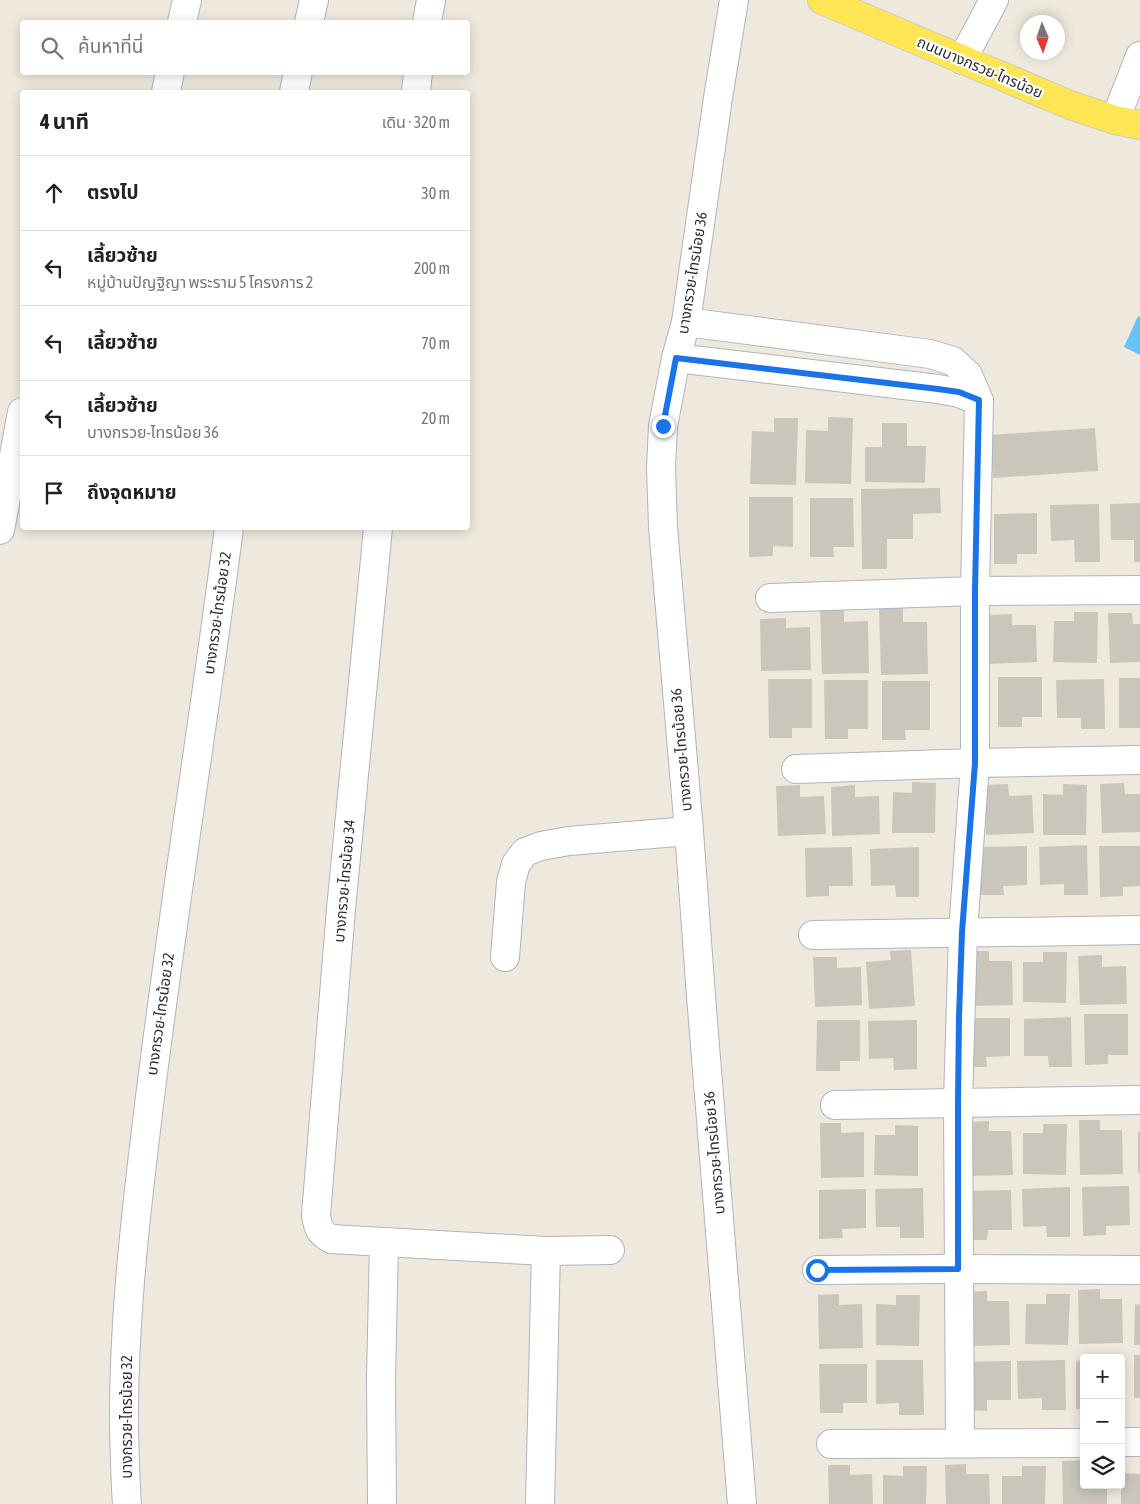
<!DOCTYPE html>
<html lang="th">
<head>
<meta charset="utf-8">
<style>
	body { margin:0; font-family:"Asap Condensed","Noto Sans Thai",sans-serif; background:#f6f6f6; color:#222 }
	.controls { position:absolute; right:15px; bottom:15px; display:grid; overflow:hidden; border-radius:5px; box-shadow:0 2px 12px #0003 }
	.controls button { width:45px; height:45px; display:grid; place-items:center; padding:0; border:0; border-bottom:1px solid #e0e0e0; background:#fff; color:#222; font:25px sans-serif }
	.compass { position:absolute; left:1020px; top:15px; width:45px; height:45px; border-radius:50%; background:#fff; box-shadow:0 2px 12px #0003; rotate:178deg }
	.stop { position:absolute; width:15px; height:15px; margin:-11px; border:4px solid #1a73e8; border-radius:50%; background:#fff }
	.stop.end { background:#1a73e8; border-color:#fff; box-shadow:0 1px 5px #0008 }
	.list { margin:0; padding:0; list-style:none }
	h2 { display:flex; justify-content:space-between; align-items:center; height:65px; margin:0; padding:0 20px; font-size:21px }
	h2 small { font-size:16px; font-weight:400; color:#767676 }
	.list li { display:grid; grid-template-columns:32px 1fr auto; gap:15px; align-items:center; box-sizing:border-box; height:75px; padding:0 20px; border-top:1px solid #e0e0e0 }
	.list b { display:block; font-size:19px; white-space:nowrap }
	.list p { margin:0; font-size:16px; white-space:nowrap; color:#767676 }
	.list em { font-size:16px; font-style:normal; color:#767676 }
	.icon { flex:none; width:28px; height:28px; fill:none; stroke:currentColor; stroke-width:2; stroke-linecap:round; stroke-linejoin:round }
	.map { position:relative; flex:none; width:1140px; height:1504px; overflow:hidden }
	.search { position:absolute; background:#fff; box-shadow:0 2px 12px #0003; left:20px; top:20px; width:450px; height:55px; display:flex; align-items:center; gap:12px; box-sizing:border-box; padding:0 18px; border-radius:5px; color:#767676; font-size:19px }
	.panel { position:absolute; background:#fff; box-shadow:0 2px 12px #0003; left:20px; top:90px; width:450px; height:440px; border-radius:5px }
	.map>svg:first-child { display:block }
	.water { fill:#67c4f9 }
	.building { fill:#cac6bc }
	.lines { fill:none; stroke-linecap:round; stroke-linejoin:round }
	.minor-casing { stroke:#b1b2c1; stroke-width:30 }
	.major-casing { stroke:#ccc; stroke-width:30 }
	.minor { stroke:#fff; stroke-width:28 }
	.major { stroke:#fde654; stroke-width:28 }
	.route { stroke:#1a73e8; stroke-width:6 }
	.labels { text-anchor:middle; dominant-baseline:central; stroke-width:4.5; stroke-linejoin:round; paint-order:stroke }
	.street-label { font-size:15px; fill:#2c2c2c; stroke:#fff }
</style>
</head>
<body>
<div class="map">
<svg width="1140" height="1504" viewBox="0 0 1140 1504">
	<rect width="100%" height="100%" fill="#efe9dd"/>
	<polygon class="water" points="1138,316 1140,317 1140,355 1124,347"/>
	<g class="building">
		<polygon points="828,417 853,418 851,484 805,483 806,430 828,431"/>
		<polygon points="774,418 798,418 796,485 750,484 752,431 774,432"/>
		<polygon points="882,423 907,423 907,446 926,446 925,483 865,482 865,447 882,447"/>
		<polygon points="1095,428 1098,471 993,478 990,435"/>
		<polygon points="940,488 941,513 913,514 913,539 887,539 887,569 862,569 861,489"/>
		<polygon points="749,497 793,497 793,547 773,546 773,556 749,557"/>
		<polygon points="810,498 853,498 854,547 833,547 834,557 810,557"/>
		<polygon points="1140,503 1140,562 1134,562 1134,540 1111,540 1110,504"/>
		<polygon points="1099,504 1100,562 1075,562 1074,540 1051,541 1050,505"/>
		<polygon points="1037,513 1037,554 1017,554 1017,564 994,564 994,514"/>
		<polygon points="844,605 844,622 868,621 869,673 822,674 820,606"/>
		<polygon points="903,606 903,622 927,622 928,674 881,675 879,607"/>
		<polygon points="1074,612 1098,612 1097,663 1053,662 1054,621 1074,621"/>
		<polygon points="1108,613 1132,613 1133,624 1140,624 1140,662 1110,663"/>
		<polygon points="1012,614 1012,625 1036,625 1037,662 990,664 988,615"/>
		<polygon points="786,618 786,628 810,627 811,670 761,671 760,619"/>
		<polygon points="998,677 1042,677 1042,717 1022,717 1022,727 998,727"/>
		<rect x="1119" y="678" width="21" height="50"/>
		<polygon points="768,679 812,679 812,728 792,728 792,738 769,738"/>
		<polygon points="1104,679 1105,729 1081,729 1081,718 1057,718 1056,680"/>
		<polygon points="824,680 868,680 868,729 848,729 848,739 825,739"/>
		<polygon points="882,681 930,681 930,730 905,730 906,740 882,740"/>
		<polygon points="912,782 936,783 935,833 892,833 893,792 912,793"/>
		<polygon points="1124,783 1125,794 1140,794 1140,832 1102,833 1100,784"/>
		<polygon points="1008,784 1009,796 1032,795 1034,833 986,835 984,785"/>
		<polygon points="1063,784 1087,785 1086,835 1043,835 1043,794 1063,795"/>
		<polygon points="800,785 800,797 824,796 826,834 778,836 776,786"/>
		<polygon points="855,785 855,797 879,796 880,834 832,836 831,787"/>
		<polygon points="1087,845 1088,895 1064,895 1064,884 1040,885 1039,847"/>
		<polygon points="1027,846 1027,885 1003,886 1004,895 980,895 980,847"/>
		<polygon points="1099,846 1140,846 1140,886 1123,887 1123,896 1100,897"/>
		<polygon points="852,847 853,886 829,886 829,896 806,897 805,848"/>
		<polygon points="919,847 919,897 896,897 895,885 871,886 870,849"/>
		<polygon points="911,950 915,1006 869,1009 866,962 891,960 890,951"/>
		<polygon points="967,951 989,951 989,961 1012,961 1013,1005 969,1006"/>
		<polygon points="1043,952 1067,952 1066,1003 1023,1002 1023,962 1043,962"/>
		<polygon points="1102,955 1102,967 1126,966 1127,1004 1080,1005 1078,956"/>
		<polygon points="813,957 837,957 837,968 861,967 862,1005 815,1007"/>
		<polygon points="1084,1014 1128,1014 1128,1055 1108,1055 1108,1064 1085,1065"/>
		<polygon points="1071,1017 1072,1067 1049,1067 1048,1056 1024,1056 1024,1019"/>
		<polygon points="963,1018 1010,1018 1010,1056 986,1057 987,1067 963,1067"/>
		<polygon points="817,1020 860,1020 860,1061 840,1061 840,1071 816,1071"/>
		<polygon points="917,1020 917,1069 894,1070 893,1058 869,1059 868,1021"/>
		<polygon points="1079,1120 1100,1120 1100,1130 1122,1130 1123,1174 1080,1175"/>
		<polygon points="989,1121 989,1131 1011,1131 1013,1175 968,1176 967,1122"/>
		<polygon points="820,1123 841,1123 841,1133 864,1132 864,1177 821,1178"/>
		<polygon points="1043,1124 1067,1124 1066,1175 1023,1174 1023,1133 1043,1133"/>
		<polygon points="895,1125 918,1126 918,1176 874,1175 875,1135 895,1135"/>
		<rect x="1138" y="1132" width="2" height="41"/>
		<polygon points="1129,1186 1130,1225 1106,1226 1106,1235 1083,1236 1082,1187"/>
		<polygon points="1070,1187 1070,1237 1047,1237 1046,1226 1023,1227 1022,1189"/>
		<polygon points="923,1188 924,1238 900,1238 900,1227 876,1227 875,1189"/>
		<polygon points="866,1189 866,1228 842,1229 843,1238 819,1239 819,1190"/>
		<polygon points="1011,1190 1012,1230 988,1230 987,1240 964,1240 964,1191"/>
		<polygon points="1100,1289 1100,1299 1122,1299 1123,1343 1079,1344 1078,1290"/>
		<polygon points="987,1291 987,1301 1009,1301 1010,1345 967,1346 965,1292"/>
		<polygon points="839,1294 839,1305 862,1304 863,1348 819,1349 818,1295"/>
		<polygon points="1046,1294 1070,1294 1068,1345 1025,1344 1026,1304 1046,1304"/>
		<polygon points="896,1295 920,1295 919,1346 876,1345 876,1304 896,1305"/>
		<polygon points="1135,1304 1140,1305 1140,1345 1134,1345"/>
		<rect x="1134" y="1355" width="6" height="43"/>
		<polygon points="876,1360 923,1360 924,1415 899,1415 899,1403 876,1404"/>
		<polygon points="1065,1360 1066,1410 1042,1410 1042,1398 1018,1399 1017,1361"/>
		<polygon points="1084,1360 1084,1409 1076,1409 1076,1361"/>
		<polygon points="1011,1361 1011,1400 987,1400 987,1411 964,1410 963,1362"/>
		<polygon points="819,1364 867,1364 867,1403 843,1403 843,1413 820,1413"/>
		<polygon points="1083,1460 1084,1485 1107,1485 1107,1504 1063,1504 1062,1461"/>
		<polygon points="966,1464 966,1474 989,1474 990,1504 946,1504 945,1465"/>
		<polygon points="828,1465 850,1465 850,1475 872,1474 873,1504 829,1504"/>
		<polygon points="903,1466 927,1466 926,1504 883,1504 883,1475 903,1476"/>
		<polygon points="1022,1466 1046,1466 1045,1504 1002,1504 1002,1476 1022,1476"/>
		<polygon points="1121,1473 1140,1474 1140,1504 1121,1504"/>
	</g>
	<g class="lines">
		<defs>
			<g id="minor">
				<polyline points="734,0 718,98 686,322 676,358 663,426 661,468 663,527 689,831 701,996 742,1504"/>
				<polyline points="182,22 187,0"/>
				<polyline points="309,22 314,0"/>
				<polyline points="427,22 431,0"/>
				<polyline points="962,60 994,0"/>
				<polyline points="166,92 170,72"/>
				<polyline points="294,92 298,72"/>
				<polyline points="416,92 418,72"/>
				<polyline points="1115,120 1140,56"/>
				<polyline points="686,322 930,354 953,361 968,375 979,401 975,591 975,763 963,932 958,1102 960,1443"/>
				<polyline points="676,358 938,389 959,393 979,401"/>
				<path d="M378,528L341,909L316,1215C318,1228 319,1232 331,1239L546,1251L610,1250"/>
				<polyline points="0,530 22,412"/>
				<polyline points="770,598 975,591 1140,590"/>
				<polyline points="796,769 975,763 1140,760"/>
				<polyline points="813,935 1140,930"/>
				<polyline points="505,957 511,882 516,864 525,852 541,846 569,841 689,831"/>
				<polyline points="835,1105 1140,1100"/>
				<polyline points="817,1270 945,1269 1140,1270"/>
				<polyline points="1121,1442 1140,1442"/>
				<polyline points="831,1444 1084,1443"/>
				<path d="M127,1504C125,1479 125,1455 124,1430C123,1330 134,1229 146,1130C170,928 203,728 229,528"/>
				<polyline points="382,1504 381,1378 384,1243"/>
				<polyline points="540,1504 546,1251"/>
			</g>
			<polyline id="major" points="822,0 1070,105 1115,120 1140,125"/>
		</defs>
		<use href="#minor" class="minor-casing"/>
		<use href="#major" class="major-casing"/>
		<use href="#minor" class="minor"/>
		<use href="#major" class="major"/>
	</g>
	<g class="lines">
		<polyline class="route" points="663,426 676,358 938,389 959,392 979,400 975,591 975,763 962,932 959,1016 958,1102 958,1269 817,1270"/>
	</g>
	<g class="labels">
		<g class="street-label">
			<text transform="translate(980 67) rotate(23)">ถนนบางกรวย-ไทรน้อย</text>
			<text transform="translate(692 273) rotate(-81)">บางกรวย-ไทรน้อย 36</text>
			<text transform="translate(217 613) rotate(-82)">บางกรวย-ไทรน้อย 32</text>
			<text transform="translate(681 750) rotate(-95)">บางกรวย-ไทรน้อย 36</text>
			<text transform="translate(344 881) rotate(-85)">บางกรวย-ไทรน้อย 34</text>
			<text transform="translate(160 1014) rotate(-82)">บางกรวย-ไทรน้อย 32</text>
			<text transform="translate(714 1153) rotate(-95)">บางกรวย-ไทรน้อย 36</text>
			<text transform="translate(126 1417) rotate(-90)">บางกรวย-ไทรน้อย 32</text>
		</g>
	</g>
</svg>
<div class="controls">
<button>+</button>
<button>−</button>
<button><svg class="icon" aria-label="layers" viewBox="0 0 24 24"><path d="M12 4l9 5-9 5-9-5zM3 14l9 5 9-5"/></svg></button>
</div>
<svg class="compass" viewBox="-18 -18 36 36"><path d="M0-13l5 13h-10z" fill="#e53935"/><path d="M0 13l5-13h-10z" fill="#767676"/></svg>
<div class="stop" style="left:817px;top:1270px"></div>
<div class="stop end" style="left:663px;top:426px"></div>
<div class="search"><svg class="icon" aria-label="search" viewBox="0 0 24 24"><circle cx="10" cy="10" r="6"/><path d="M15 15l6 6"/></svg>ค้นหาที่นี่</div>
<section class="panel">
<h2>4 นาที<small>เดิน · 320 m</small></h2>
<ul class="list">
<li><svg class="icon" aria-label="ahead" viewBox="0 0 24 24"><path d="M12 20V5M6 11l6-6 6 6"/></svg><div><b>ตรงไป</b></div><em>30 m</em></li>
<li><svg class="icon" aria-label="left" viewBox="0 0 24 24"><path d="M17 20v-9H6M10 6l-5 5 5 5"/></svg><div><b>เลี้ยวซ้าย</b><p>หมู่บ้านปัญฐิญา พระราม 5 โครงการ 2</p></div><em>200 m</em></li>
<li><svg class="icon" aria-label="left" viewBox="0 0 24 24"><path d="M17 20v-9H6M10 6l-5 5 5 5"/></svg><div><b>เลี้ยวซ้าย</b></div><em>70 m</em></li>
<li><svg class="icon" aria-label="left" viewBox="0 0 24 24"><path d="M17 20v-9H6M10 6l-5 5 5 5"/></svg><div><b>เลี้ยวซ้าย</b><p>บางกรวย-ไทรน้อย 36</p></div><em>20 m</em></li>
<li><svg class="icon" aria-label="arrive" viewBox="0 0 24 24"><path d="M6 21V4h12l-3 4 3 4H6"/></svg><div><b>ถึงจุดหมาย</b></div></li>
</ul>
</section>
</div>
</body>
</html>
